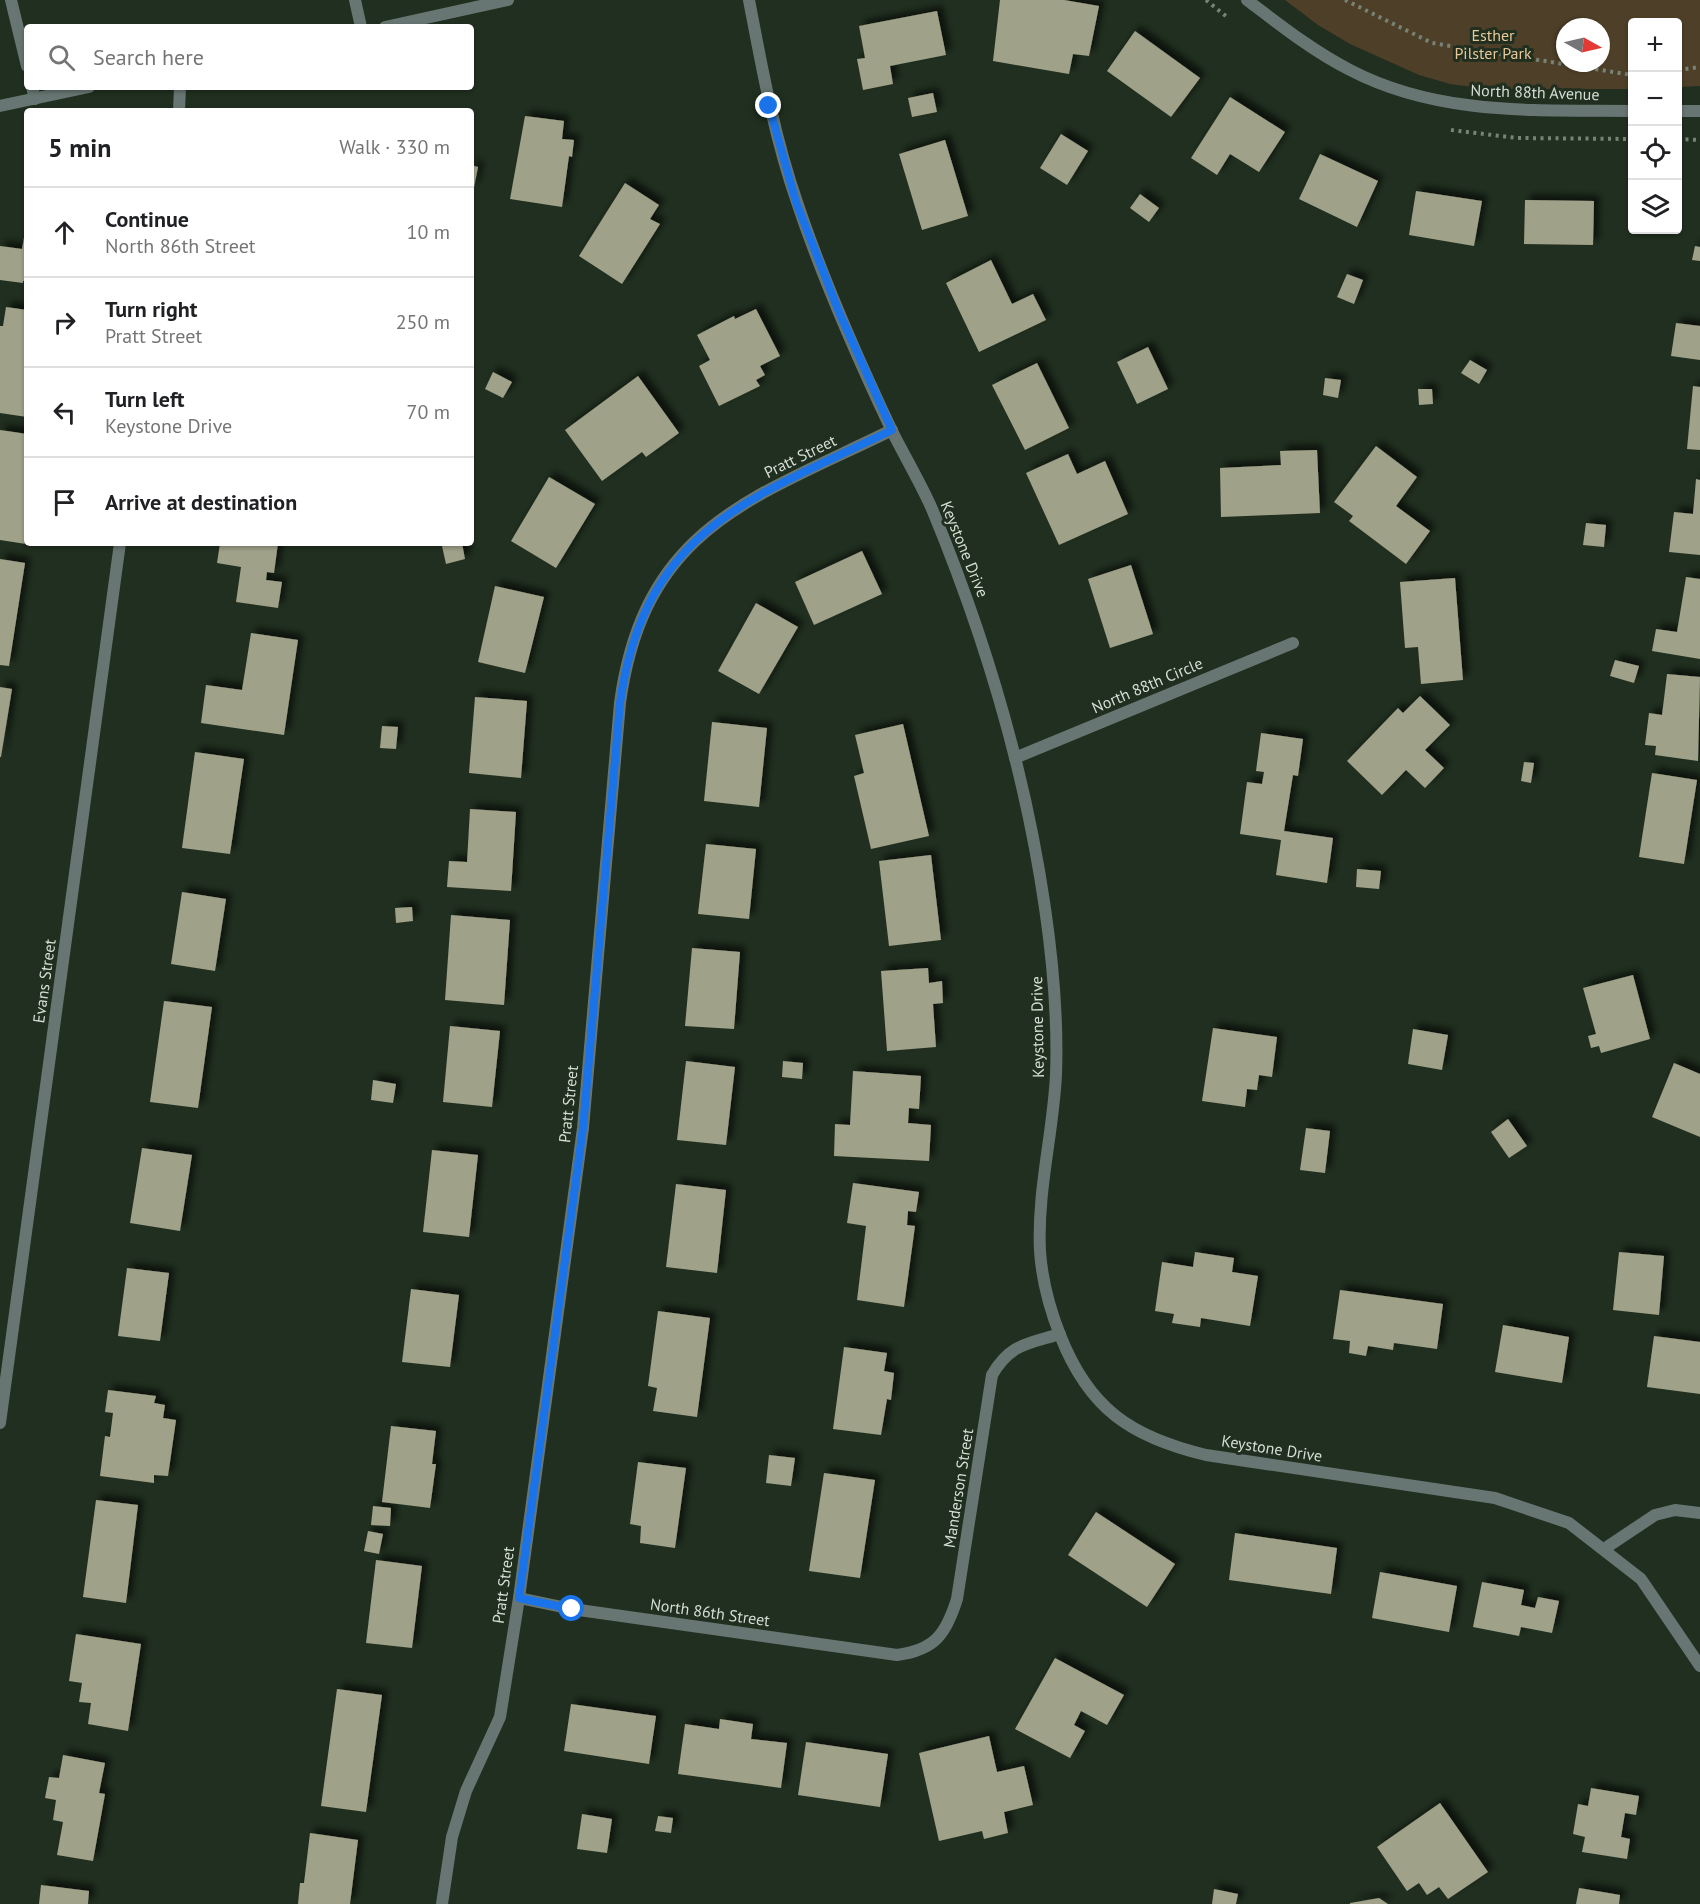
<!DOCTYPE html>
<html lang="en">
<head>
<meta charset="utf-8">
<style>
	body { margin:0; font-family:"PT Sans",sans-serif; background:#f6f6f6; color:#202124 }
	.controls { position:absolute; right:18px; top:18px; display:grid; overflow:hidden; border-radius:6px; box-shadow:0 2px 4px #0004 }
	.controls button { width:54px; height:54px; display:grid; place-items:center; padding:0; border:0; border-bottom:2px solid #e0e0e0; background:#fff; color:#202124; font:30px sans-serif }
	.compass { position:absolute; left:1556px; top:18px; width:54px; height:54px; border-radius:50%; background:#fff; box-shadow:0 2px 4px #0004; rotate:98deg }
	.stop { position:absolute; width:18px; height:18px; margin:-14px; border:4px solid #1a73e8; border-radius:50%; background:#fff }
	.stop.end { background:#1a73e8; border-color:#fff; box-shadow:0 2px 6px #0008 }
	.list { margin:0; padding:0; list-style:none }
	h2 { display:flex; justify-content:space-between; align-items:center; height:78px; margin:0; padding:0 24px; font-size:26px }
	h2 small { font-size:20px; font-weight:400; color:#757577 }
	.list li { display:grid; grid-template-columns:39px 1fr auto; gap:18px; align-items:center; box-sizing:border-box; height:90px; padding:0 24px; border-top:2px solid #e0e0e0 }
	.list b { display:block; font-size:22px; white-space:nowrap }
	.list p { margin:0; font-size:20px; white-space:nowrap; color:#757577 }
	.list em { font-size:20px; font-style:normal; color:#757577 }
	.icon { flex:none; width:33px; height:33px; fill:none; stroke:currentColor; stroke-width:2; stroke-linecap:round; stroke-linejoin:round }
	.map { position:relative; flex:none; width:1700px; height:1904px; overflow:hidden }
	.search { position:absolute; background:#fff; box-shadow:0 2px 4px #0004; left:24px; top:24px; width:450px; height:66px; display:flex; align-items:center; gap:15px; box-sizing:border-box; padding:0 21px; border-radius:6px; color:#757577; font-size:22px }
	.panel { position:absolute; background:#fff; box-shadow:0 2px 4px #0004; left:24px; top:108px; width:450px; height:438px; border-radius:6px }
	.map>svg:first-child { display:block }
	.green { fill:#4e3f28; fill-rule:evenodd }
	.building { fill:#a0a189; filter:url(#shadow) }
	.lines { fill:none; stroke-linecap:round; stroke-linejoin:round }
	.path { stroke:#778376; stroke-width:4; stroke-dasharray:3 4.5; stroke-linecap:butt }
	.lane { stroke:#677672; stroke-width:12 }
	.street { stroke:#677672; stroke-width:12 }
	.route { stroke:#1a73e8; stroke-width:8 }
	.labels { text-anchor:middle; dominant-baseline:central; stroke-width:6; stroke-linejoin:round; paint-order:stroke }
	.park-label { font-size:16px; fill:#e9c797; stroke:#202f1f }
	.street-label { font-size:16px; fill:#d5ded4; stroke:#202f1f }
</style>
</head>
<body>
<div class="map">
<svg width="1700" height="1904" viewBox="0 0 1700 1904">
	<defs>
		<filter id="shadow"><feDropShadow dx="5.5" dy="-5.5" stdDeviation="3" flood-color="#0009"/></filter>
	</defs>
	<rect width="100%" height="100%" fill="#202f1f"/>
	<path class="green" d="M1285,0H1700V86L1678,87V22H1632V89H1488L1450,84L1419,75L1350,44L1318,25ZM1565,27H1601V63H1565Z"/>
	<g class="building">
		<polygon points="1000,0 1064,0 1099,6 1089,56 1073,54 1069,74 993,61"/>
		<polygon points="937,11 946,55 890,66 893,84 863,90 857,59 865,58 859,26"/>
		<polygon points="1135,31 1200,78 1171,117 1107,71"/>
		<polygon points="933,93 937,112 912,117 908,98"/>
		<polygon points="1230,97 1285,132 1259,172 1230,154 1217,175 1191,158"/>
		<polygon points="525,116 564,121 562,139 574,140 572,157 569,156 562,207 510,199"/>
		<polygon points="1061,134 1088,151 1067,185 1040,168"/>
		<polygon points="945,140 968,216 922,230 899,154"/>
		<polygon points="1320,154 1378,181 1357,227 1299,199"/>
		<polygon points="471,165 478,167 474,188 471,188"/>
		<polygon points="625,183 659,205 650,219 660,224 622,284 579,256"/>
		<polygon points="1416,191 1482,201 1474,246 1409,235"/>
		<polygon points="1140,194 1159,208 1149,222 1130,208"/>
		<polygon points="1525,200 1594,201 1593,245 1524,244"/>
		<polygon points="26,226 27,281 23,281 23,283 0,280 0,246 22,249"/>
		<polygon points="1695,246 1700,247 1700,261 1692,260"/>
		<polygon points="991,260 1012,304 1033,294 1046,320 979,352 946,283"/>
		<polygon points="1347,274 1363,280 1354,304 1337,297"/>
		<polygon points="6,307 27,310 27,417 0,413 0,326 3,326"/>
		<polygon points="756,309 780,356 760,366 765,375 756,380 760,386 719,406 699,366 710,360 697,335 734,316 735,319"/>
		<polygon points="1676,323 1700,326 1700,360 1671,356"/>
		<polygon points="1148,347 1168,389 1137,404 1117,362"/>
		<polygon points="1470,360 1487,370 1479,384 1461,373"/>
		<polygon points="1037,363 1069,428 1025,450 992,385"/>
		<polygon points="493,372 512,382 503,398 485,389"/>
		<polygon points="638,376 679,433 646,457 642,452 602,481 565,430"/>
		<polygon points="1325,378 1341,380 1338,398 1323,395"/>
		<polygon points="1693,386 1700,387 1700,450 1687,449"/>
		<polygon points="1418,389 1432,389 1433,404 1419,405"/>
		<polygon points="0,430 27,434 26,544 0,540"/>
		<polygon points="1376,446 1417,477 1396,506 1430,531 1406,564 1349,521 1353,516 1334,502"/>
		<polygon points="1317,450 1320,513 1221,517 1220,468 1281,465 1280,451"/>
		<polygon points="1068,454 1077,474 1105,461 1128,514 1059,545 1026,473"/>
		<polygon points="549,477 595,504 556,568 511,541"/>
		<polygon points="1696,479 1700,480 1700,555 1669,552 1674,512 1693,514"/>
		<polygon points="1586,523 1606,525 1604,547 1583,545"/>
		<polygon points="220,543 278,543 274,573 267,572 266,580 282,582 278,608 236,602 241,567 217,563"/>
		<polygon points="452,543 462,543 465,559 446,564 442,546"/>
		<polygon points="862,551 882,594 814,625 795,582"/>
		<polygon points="0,559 25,563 9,666 0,665"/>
		<polygon points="1131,565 1153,634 1110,648 1088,579"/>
		<polygon points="1686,577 1700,579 1700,659 1652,651 1656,629 1677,632"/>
		<polygon points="1455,578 1463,680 1421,684 1418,647 1405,648 1400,582"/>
		<polygon points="495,586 544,597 525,673 478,662"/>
		<polygon points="756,603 798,627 759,694 718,671"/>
		<polygon points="251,633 298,640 284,735 201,723 206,685 242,690"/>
		<polygon points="1615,660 1639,666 1634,683 1610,676"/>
		<polygon points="1667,674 1700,677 1698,761 1655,755 1656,746 1645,745 1649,713 1662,715"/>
		<polygon points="0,687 12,689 1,757 0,757"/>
		<polygon points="1420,696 1450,725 1425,750 1444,768 1425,788 1406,770 1382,795 1347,761 1398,708 1403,713"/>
		<polygon points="475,697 527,701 521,778 469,773"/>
		<polygon points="712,722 767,728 759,807 704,801"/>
		<polygon points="903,724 929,836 871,849 854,776 864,773 855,735"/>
		<polygon points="382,726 398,727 396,749 380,748"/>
		<polygon points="1261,733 1303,739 1298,776 1293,775 1284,831 1333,838 1327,883 1276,875 1281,840 1240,834 1247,782 1262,784 1264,772 1256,771"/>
		<polygon points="195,752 244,759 230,854 182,848"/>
		<polygon points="1524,762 1534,763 1531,783 1521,781"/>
		<polygon points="1652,773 1697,780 1684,864 1639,857"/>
		<polygon points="470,809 516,812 511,891 447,887 449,861 467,862"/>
		<polygon points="706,844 756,849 749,919 698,914"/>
		<polygon points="931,855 941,940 889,946 879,861"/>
		<polygon points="1357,869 1381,871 1379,889 1356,887"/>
		<polygon points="182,892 226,899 215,971 171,964"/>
		<polygon points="412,907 413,921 396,923 395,908"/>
		<polygon points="451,915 510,920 504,1005 445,1000"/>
		<polygon points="692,948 740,952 734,1029 685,1026"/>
		<polygon points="928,968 929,983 942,981 943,1003 933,1004 936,1047 887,1051 881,971"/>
		<polygon points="1633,975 1650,1039 1601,1053 1599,1046 1591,1048 1588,1036 1596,1034 1583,988"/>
		<polygon points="164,1001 212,1007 198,1108 150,1102"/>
		<polygon points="450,1026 500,1031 492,1107 443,1102"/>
		<polygon points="1213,1028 1277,1037 1272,1077 1259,1075 1257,1090 1247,1089 1245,1107 1202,1101"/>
		<polygon points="1413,1029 1448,1035 1442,1070 1408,1064"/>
		<polygon points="686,1061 735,1067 726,1145 677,1140"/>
		<polygon points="783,1061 803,1063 802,1079 782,1077"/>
		<polygon points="1674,1063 1700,1074 1700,1137 1652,1117"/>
		<polygon points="853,1071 921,1076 919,1109 909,1108 908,1123 931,1125 929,1161 834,1156 835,1124 850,1125"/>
		<polygon points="373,1080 396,1084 393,1103 371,1100"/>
		<polygon points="1508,1119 1527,1146 1509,1158 1491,1132"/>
		<polygon points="1306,1128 1330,1131 1325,1173 1300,1170"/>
		<polygon points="142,1148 192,1155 180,1231 130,1223"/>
		<polygon points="432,1150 478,1155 469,1237 423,1232"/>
		<polygon points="853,1183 919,1192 916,1212 908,1211 907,1225 915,1226 904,1307 857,1300 866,1226 847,1223"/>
		<polygon points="676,1184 726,1190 717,1273 666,1267"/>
		<polygon points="1195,1252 1234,1258 1232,1272 1258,1276 1250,1326 1201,1318 1200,1327 1172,1323 1174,1314 1155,1311 1162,1262 1193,1267"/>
		<polygon points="1619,1252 1664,1256 1659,1315 1613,1310"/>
		<polygon points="127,1268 169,1273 160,1341 118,1336"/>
		<polygon points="411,1289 459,1295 450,1367 402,1362"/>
		<polygon points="1340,1290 1443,1304 1437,1349 1394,1343 1393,1350 1368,1346 1366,1356 1349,1353 1350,1341 1333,1339"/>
		<polygon points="658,1311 710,1318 697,1417 653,1411 657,1388 648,1386"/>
		<polygon points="1503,1325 1569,1337 1562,1383 1495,1372"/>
		<polygon points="1654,1336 1700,1342 1700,1394 1647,1387"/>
		<polygon points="844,1347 887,1353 884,1371 894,1373 891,1400 887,1399 881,1435 833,1429"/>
		<polygon points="108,1390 156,1396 154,1403 165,1405 163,1418 176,1420 168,1476 154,1475 154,1483 100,1476 105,1436 110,1437 113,1413 105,1412"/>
		<polygon points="391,1426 436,1431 432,1464 436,1464 430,1508 382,1502"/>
		<polygon points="769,1455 795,1458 791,1486 766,1483"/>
		<polygon points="638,1462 686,1468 675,1548 640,1543 641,1526 630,1524"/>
		<polygon points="824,1473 875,1480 860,1578 809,1571"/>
		<polygon points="96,1500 138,1505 126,1603 83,1597"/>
		<polygon points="373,1506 391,1508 390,1526 371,1525"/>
		<polygon points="1096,1512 1175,1564 1147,1607 1068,1555"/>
		<polygon points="368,1531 383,1534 379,1554 364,1551"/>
		<polygon points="1235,1533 1337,1548 1331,1594 1229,1580"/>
		<polygon points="376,1560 422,1566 412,1648 366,1643"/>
		<polygon points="1380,1572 1457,1586 1449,1632 1372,1618"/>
		<polygon points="1482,1582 1524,1590 1521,1605 1535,1608 1538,1597 1559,1601 1552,1633 1521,1627 1519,1636 1473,1627"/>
		<polygon points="76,1634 141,1644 128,1731 88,1724 91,1703 79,1702 82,1683 69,1681"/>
		<polygon points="1055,1658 1124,1695 1107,1725 1081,1711 1074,1725 1085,1731 1070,1758 1015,1729"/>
		<polygon points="337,1689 382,1695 366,1812 321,1806"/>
		<polygon points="571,1704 656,1716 649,1764 564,1751"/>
		<polygon points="720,1719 753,1724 751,1739 787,1743 781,1788 678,1774 685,1724 719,1729"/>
		<polygon points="989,1736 997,1772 1024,1766 1033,1805 1004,1812 1008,1833 984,1839 982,1831 939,1841 919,1753"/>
		<polygon points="806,1742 888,1754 880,1807 798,1795"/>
		<polygon points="63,1755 105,1763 99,1793 105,1794 93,1861 57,1855 63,1822 53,1820 56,1800 45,1798 49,1777 59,1778"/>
		<polygon points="1591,1788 1639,1796 1636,1815 1625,1813 1621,1837 1630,1839 1627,1859 1582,1852 1585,1837 1573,1834 1578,1804 1588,1806"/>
		<polygon points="1440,1803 1488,1872 1448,1899 1439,1887 1427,1895 1419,1883 1407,1891 1377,1847"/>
		<polygon points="582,1814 612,1819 607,1853 577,1849"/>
		<polygon points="658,1816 673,1818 671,1833 655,1831"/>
		<polygon points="310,1833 358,1840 350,1904 298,1904 300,1883 304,1883"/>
		<polygon points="41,1885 89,1891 88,1904 39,1904"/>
		<polygon points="1579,1888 1620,1895 1619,1904 1576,1904"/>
		<polygon points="1214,1889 1238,1894 1236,1904 1212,1904"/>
		<polygon points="1379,1898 1388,1904 1350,1904 1350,1903"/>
	</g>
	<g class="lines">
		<g class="path">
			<polyline points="1206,0 1227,17"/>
			<polyline points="1345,0 1432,43 1632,75"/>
			<polyline points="1678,70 1700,67"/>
			<polyline points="1451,130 1517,138 1632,139"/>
			<polyline points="1678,139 1700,140"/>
		</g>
		<g class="lane">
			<polyline points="11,0 27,66"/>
			<polyline points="355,0 361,27"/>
			<polyline points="32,87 35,99"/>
		</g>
		<g class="street">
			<path d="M749,0C762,68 774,136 797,202C823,280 857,357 892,431C905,457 920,482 932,509C985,637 1025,771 1045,908C1053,963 1058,1020 1056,1075C1053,1134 1037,1192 1040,1251C1042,1281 1049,1307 1060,1335C1089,1409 1131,1437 1206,1455L1495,1498L1569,1523L1641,1579L1700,1666"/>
			<path d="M1247,0C1280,25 1313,51 1350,70C1438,116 1536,110 1632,111"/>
			<polyline points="385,27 508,0"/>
			<polyline points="0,106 89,87"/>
			<polyline points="179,111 180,87"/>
			<polyline points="1678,111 1700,111"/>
			<polyline points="1015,758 1293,643"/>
			<polyline points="0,1423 120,543"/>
			<polyline points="1604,1549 1655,1515 1675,1510 1700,1513"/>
			<path d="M519,1598L572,1609L897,1655C935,1650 946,1634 957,1599L992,1375C1010,1344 1027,1344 1060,1334"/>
			<path d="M442,1904L452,1837L466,1791L500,1717L519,1598L583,1128L620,703C644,527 751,499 892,430"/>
		</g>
	</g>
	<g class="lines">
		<path class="route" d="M572,1609L519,1598L583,1128L620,703C645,527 751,499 892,430L839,312L796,202L769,106"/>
	</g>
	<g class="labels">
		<g class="park-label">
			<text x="1493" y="35">Esther<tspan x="1493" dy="18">Pilster Park</tspan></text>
		</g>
		<g class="street-label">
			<text transform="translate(1535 92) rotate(2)">North 88th Avenue</text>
			<text transform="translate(800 456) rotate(-26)">Pratt Street</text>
			<text transform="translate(965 549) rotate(68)">Keystone Drive</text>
			<text transform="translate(1147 685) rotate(-23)">North 88th Circle</text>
			<text transform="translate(44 981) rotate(-82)">Evans Street</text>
			<text transform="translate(1037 1027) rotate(-91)">Keystone Drive</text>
			<text transform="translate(568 1104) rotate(-84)">Pratt Street</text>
			<text transform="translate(1272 1448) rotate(9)">Keystone Drive</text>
			<text transform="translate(958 1488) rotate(-81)">Manderson Street</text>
			<text transform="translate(503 1585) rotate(-82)">Pratt Street</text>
			<text transform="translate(710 1612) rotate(8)">North 86th Street</text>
		</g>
	</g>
</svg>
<div class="controls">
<button>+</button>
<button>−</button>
<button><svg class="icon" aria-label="locate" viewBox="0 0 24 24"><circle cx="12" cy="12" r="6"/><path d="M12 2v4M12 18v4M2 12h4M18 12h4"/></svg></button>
<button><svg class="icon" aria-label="layers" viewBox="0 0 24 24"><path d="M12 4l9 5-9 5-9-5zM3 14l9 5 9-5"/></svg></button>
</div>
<svg class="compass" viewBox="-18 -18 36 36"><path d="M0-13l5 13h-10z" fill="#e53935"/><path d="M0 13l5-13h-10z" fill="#757577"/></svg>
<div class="stop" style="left:572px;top:1609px"></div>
<div class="stop end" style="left:769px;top:106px"></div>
<div class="search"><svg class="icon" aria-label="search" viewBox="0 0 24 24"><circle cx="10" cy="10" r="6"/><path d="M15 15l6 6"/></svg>Search here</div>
<section class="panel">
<h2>5 min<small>Walk · 330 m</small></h2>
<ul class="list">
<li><svg class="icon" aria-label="ahead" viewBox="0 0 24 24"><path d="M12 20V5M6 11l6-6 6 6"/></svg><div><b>Continue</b><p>North 86th Street</p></div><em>10 m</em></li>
<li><svg class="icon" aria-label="right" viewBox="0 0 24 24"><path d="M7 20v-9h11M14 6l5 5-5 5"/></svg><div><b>Turn right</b><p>Pratt Street</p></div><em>250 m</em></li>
<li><svg class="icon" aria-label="left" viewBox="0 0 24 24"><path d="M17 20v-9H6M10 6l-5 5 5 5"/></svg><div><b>Turn left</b><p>Keystone Drive</p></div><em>70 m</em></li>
<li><svg class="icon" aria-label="arrive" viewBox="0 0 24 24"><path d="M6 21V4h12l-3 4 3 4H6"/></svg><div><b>Arrive at destination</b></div></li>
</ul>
</section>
</div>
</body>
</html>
